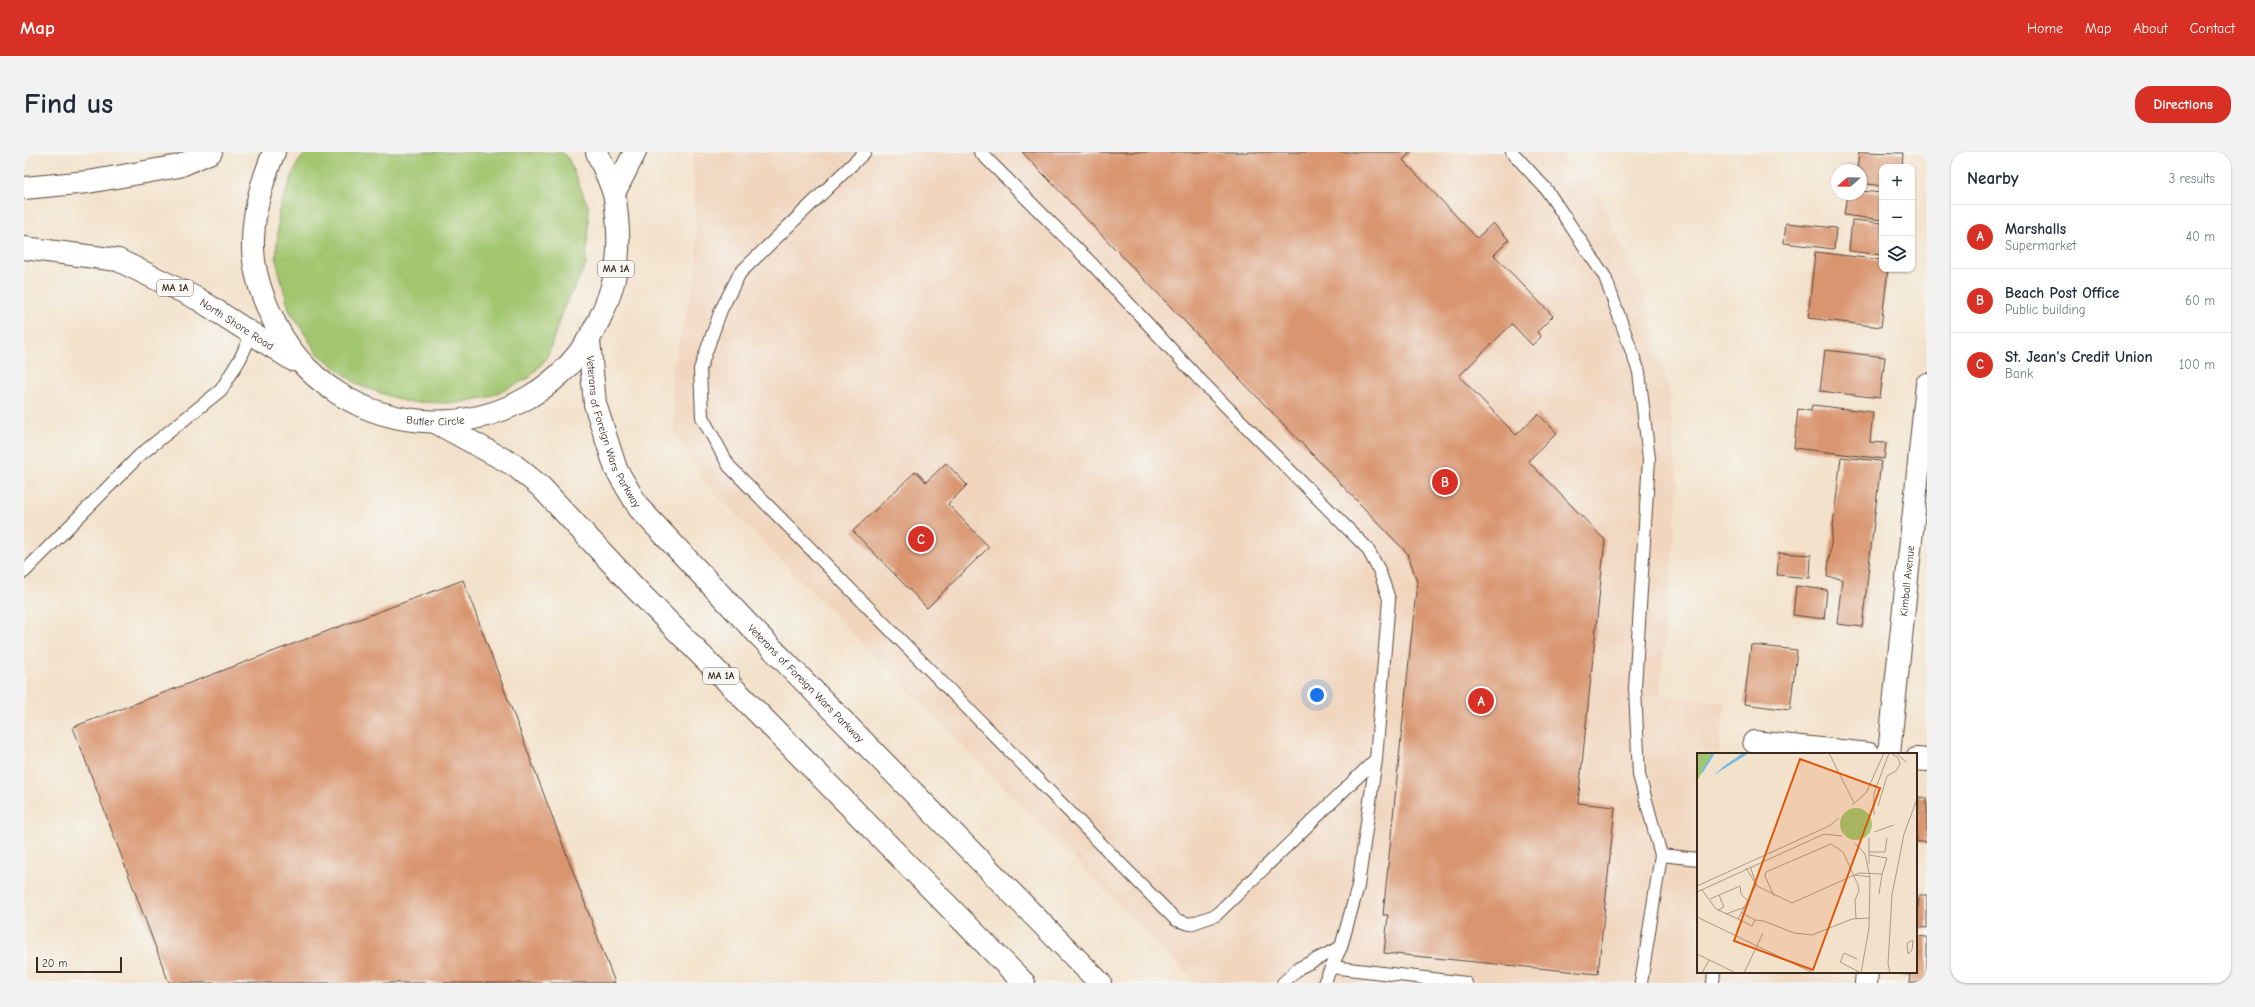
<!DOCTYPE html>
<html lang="en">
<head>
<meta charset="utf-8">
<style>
	body { margin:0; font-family:"Comic Neue",sans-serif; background:#f2f2f3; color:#1f2937 }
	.controls { position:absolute; right:12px; top:12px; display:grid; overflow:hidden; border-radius:8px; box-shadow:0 1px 3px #0004 }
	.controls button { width:36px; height:36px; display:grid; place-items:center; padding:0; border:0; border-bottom:1px solid #e0e1e3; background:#fff; color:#1f2937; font:20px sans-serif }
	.compass { position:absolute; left:1807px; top:12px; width:36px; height:36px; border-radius:50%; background:#fff; box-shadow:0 1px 3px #0004; rotate:250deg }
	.scale { position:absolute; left:12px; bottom:10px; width:86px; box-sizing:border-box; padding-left:4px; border:2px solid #3b2a1e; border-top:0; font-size:11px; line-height:14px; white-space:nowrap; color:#3b2a1e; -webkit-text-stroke:3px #f6f6f2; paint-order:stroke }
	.you { position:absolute; left:1293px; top:543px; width:14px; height:14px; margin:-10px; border:3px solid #fff; border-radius:50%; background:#1a73e8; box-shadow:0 0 0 6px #1a73e833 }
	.badge { display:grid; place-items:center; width:26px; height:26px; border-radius:50%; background:#d93025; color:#fff; font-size:13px; font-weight:700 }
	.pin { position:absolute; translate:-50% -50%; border:2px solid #fff; box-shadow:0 1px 4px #0006 }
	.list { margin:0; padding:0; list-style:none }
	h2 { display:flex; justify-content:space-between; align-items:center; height:52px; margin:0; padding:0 16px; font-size:17px }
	h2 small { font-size:13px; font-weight:400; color:#747a83 }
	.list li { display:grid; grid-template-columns:26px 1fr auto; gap:12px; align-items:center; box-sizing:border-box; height:64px; padding:0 16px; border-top:1px solid #e0e1e3 }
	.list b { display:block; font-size:15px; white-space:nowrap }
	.list p { margin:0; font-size:13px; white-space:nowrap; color:#747a83 }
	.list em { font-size:13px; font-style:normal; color:#747a83 }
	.icon { flex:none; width:22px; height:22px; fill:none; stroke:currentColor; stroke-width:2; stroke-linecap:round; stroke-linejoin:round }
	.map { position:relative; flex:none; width:1903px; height:831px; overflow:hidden; border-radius:16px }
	header { display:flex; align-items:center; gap:24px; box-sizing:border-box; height:56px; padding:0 20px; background:#d93025; color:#fff }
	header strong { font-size:19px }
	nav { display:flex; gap:22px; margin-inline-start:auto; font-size:14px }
	.intro { display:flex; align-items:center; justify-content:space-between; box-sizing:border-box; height:96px; padding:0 24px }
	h1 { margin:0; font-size:28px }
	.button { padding:10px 18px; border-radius:16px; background:#d93025; color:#fff; font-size:14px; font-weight:700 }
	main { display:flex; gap:24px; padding:0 24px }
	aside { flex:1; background:#fff; border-radius:16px; box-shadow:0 1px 3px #0004 }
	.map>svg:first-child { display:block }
	.built { fill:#f1d5bd }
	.green { fill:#a2c670; stroke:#6e7847 }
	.building { fill:#d99570 }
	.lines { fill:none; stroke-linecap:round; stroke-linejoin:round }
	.service-casing { stroke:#574638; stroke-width:14 }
	.minor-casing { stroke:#574638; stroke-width:24 }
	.tertiary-casing { stroke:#574638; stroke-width:24 }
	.secondary-casing { stroke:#574638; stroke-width:24 }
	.trunk-casing { stroke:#574638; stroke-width:24 }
	.service { stroke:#fff; stroke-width:12 }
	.minor { stroke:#fff; stroke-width:22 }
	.tertiary { stroke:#fff; stroke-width:22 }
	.secondary { stroke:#fff; stroke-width:22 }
	.trunk { stroke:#fff; stroke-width:22 }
	.labels { text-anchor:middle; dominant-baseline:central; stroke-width:4; stroke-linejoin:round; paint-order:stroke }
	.shield { fill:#f6f6f2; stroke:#73675e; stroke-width:1 }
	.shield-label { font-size:10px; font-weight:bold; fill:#3b2a1e }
	.street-label { font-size:11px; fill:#3b2a1e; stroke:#f6f6f2 }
	.inset-river { fill:none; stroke:#71bbea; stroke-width:2 }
	.inset-road { fill:none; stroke:#a99886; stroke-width:1 }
	.view { fill:#df570d; fill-opacity:0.15; stroke:#df570d; stroke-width:2 }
	.inset-edge { fill:none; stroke:#3b2a1e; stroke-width:2 }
</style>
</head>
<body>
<header>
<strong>Map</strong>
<nav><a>Home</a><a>Map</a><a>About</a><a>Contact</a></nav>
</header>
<div class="intro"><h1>Find us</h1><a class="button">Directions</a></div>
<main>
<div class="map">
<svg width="1903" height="831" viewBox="0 0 1903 831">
	<rect width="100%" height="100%" fill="#f6f6f2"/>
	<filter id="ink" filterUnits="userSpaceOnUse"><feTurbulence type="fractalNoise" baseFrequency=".025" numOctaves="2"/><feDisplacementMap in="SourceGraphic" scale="8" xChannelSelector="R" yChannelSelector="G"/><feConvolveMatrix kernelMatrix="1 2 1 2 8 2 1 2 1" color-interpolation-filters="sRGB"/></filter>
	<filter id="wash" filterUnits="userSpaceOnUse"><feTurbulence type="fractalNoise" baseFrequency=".012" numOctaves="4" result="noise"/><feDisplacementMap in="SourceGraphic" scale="16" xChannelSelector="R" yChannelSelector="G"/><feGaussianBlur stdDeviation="0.9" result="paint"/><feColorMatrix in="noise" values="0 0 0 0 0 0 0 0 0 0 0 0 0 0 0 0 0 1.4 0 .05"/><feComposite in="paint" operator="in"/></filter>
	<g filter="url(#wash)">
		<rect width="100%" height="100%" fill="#f3e2cb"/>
		<polygon class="built" points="669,0 1535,0 1573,39 1620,142 1644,234 1654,334 1636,542 1701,551 1695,602 1674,602 1674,820 1809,820 1808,831 1172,831 679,329 650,277 647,223 673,117"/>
		<polygon class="green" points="283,0 538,0 544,6 565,56 562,113 539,157 523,206 505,226 465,245 433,251 382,250 334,233 293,201 265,158 252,108 255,57 274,10"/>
		<g id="blocks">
			<g class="building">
				<polygon points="998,0 1387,0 1379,8 1453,86 1469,71 1485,88 1470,103 1529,164 1513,180 1517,185 1508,193 1488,172 1435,224 1492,283 1514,262 1533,281 1504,309 1581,388 1554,651 1591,655 1574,822 1360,801 1364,763 1359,763 1393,430 1384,402"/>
				<polygon points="1835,0 1879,1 1878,15 1858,15 1858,34 1837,31 1837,18 1833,18"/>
				<polygon points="1837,39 1858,41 1858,68 1820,63 1823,42 1837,42"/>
				<polygon points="1828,68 1858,71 1858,103 1825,99"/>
				<polygon points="1762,71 1812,76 1810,97 1760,91"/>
				<polygon points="1791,100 1858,108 1858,117 1864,117 1857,175 1784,166"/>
				<polygon points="1801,198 1861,205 1856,246 1796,239"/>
				<polygon points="1788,253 1849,260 1846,290 1862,291 1860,307 1770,296 1774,257 1787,259"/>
				<polygon points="1817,305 1857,309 1838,475 1813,472 1818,427 1803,425"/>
				<polygon points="922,311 943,333 924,352 965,395 903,456 829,379 892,319 902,330"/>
				<polygon points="1755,401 1787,403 1786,426 1753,423"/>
				<polygon points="439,428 591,831 145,831 49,575"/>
				<polygon points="1772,434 1803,438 1800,467 1769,463"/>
				<polygon points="1727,493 1773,498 1766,558 1720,552"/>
				<polygon points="1895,645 1903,646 1903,691 1892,689"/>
				<polygon points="1895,743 1903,743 1903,776 1892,775"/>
				<polygon points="1892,784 1903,785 1903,831 1885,831 1886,823 1876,822 1876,820 1892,820"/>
			</g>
		</g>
	</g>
	<g filter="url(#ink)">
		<use href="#blocks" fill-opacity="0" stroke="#574638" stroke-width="1"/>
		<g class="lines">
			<defs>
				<g id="service">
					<polyline points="841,0 716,121 697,158 676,217 678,265 705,314 1152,768 1166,772 1192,763 1352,607"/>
					<polyline points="956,0 1069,113 1175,227 1343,396 1355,418 1365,447 1352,607 1334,734 1317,795 1300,831"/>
					<polyline points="1488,0 1522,37 1581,125 1615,220 1625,307 1611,536 1615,623 1637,703 1674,707"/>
					<polyline points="0,420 116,303 197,238 216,207 228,181"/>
					<polyline points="1308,815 1442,831"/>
					<polyline points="1259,831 1275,816 1317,795"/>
					<polyline points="1617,831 1637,703"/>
					<polyline points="1689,831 1690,820"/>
				</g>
				<g id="minor">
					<polyline points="1730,590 1845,602"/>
					<polyline points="1892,607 1903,608"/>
				</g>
				<g id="tertiary">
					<path id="s1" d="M1865,602L1903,232"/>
					<polyline points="1842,831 1843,820"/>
				</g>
				<polyline id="secondary" points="590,41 611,0"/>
				<g id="trunk">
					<path id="s2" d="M250,0C238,30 230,55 229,88C228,113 236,139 246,161C307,302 509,307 575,168C592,133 597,104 593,65C592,57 592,47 589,39C585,26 578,13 573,0"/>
					<polyline points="0,36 64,30 155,14 187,0"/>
					<path id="s3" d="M0,96L94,108L174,147L269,208"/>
					<path id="s4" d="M565,188L571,252L592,317L615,356L724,472L1076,831"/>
					<polyline points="413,271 490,313 517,335 610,435 1000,831"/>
				</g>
			</defs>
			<use href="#service" class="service-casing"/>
			<use href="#minor" class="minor-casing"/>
			<use href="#tertiary" class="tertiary-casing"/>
			<use href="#secondary" class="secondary-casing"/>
			<use href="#trunk" class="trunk-casing"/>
			<use href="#service" class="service"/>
			<use href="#minor" class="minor"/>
			<use href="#tertiary" class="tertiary"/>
			<use href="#secondary" class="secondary"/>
			<use href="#trunk" class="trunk"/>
		</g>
	</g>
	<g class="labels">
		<g class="shield">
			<rect x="574" y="109" width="36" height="16" rx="3"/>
			<rect x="133" y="128" width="36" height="16" rx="3"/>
			<rect x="679" y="516" width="36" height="16" rx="3"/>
		</g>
		<g class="shield-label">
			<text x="592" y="117">MA 1A</text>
			<text x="151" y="136">MA 1A</text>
			<text x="697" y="524">MA 1A</text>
		</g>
		<g class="street-label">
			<text stroke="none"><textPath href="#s3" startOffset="230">North Shore Road</textPath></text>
			<text stroke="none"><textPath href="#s2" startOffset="376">Butler Circle</textPath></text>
			<text stroke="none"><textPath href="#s4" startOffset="96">Veterans of Foreign Wars Parkway</textPath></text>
			<text stroke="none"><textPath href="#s1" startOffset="174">Kimball Avenue</textPath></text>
			<text stroke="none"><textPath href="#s4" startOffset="420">Veterans of Foreign Wars Parkway</textPath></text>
		</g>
	</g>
	<g transform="translate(1673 601)">
		<rect width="220" height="220" fill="#f3e2cb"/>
		<path d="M0,0H17L0,28ZM143 71a16 16 0 1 1 32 0a16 16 0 1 1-32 0Z" fill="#a2c670"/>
		<path d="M46,0H52L17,22L27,13Z" fill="#71bbea"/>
		<path class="inset-river" d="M5,19L17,0"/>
		<path class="inset-road" d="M132,0L157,50M199,0L209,9M155,52L169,40L187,0M181,53L190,23L199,18L203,11L201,5L194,0M177,62V40L192,0M177,79L197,72M172,85V111M158,90L168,101L173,124L172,175L164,220M172,99H188L190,85M53,113L60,133M49,115L60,133L95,150L162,120L185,121L190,105L172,102M158,122L173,124M0,133L132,73L142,65M5,137L19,156L41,166L59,132M0,139L127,81L145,83M182,141L185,121M77,143L68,123L69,119L134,91L146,99L161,132L162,138L158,147L159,165M13,146L43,133L44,141L51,148M21,157L27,154L22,142M45,160L58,167M29,161L48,154M0,164L116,220M41,166L55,173L58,167L67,168L97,180L115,182L155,166L173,165M216,187L215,197L211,201L210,190ZM0,201L39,220M160,206L147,200L143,209L164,220M5,220L12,207M47,220L66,180M193,220L191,211L195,142L207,81L220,46"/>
		<path class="view" d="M103,6L183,35L116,217L37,188Z"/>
		<rect width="220" height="220" class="inset-edge"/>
	</g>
</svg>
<div class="controls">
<button>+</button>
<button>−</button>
<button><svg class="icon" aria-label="layers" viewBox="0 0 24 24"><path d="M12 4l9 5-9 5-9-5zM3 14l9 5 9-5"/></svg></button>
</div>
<svg class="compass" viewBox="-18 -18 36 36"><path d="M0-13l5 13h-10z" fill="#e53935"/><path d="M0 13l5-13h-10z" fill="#747a83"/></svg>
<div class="scale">20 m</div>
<div class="you"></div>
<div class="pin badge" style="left:1457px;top:549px">A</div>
<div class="pin badge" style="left:1421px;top:330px">B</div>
<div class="pin badge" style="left:897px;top:387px">C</div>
</div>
<aside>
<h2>Nearby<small>3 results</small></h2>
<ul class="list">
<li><span class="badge">A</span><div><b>Marshalls</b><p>Supermarket</p></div><em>40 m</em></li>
<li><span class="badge">B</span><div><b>Beach Post Office</b><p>Public building</p></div><em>60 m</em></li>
<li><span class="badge">C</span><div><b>St. Jean's Credit Union</b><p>Bank</p></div><em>100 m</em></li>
</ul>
</aside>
</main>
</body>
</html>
